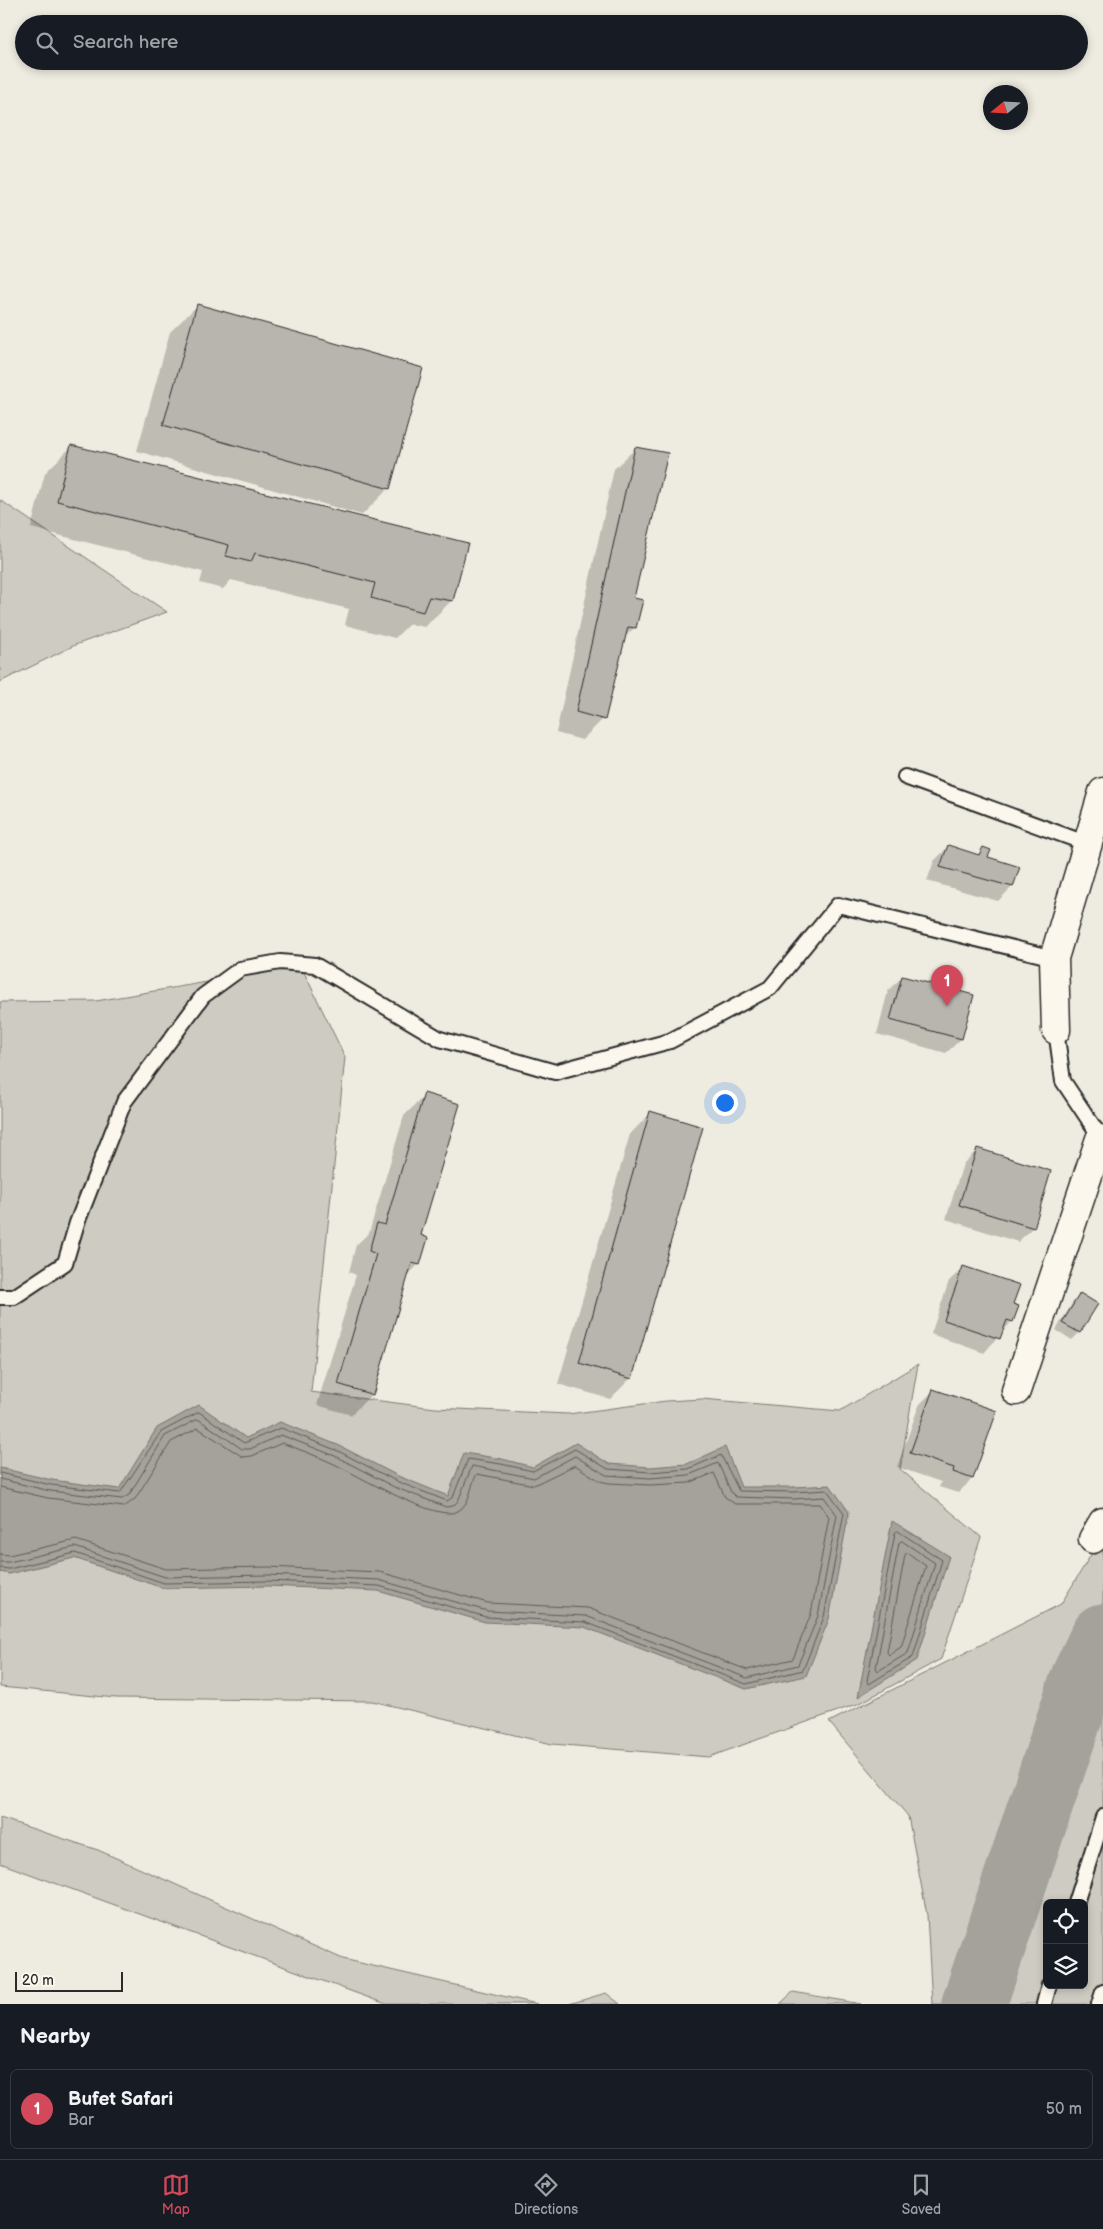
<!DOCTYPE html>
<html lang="en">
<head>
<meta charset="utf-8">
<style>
	body { margin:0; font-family:"Balsamiq Sans",sans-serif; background:#20242c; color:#f1f3f6 }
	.controls { position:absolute; right:15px; bottom:15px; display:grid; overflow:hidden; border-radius:8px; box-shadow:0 2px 8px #0003 }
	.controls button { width:45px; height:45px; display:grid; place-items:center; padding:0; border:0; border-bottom:1px solid #363941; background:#171b24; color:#f1f3f6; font:25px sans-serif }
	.compass { position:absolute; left:983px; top:85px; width:45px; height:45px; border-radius:50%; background:#171b24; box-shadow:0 2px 8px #0003; rotate:252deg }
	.scale { position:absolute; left:15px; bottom:12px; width:108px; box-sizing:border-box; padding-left:5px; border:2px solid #2b2b2b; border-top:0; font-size:14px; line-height:18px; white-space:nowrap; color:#2b2b2b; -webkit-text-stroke:4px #fbf7ec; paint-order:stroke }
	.you { position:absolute; left:724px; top:1102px; width:18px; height:18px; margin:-12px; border:4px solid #fff; border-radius:50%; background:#1a73e8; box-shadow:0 0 0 8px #1a73e833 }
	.badge { display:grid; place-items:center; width:32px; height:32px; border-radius:50%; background:#d1495b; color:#fff; font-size:16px; font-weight:700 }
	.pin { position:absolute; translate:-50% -41px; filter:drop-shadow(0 1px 2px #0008) }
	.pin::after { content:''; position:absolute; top:26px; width:18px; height:15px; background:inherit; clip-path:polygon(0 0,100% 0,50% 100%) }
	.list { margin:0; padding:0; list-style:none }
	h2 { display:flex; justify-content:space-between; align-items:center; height:65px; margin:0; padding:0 20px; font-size:21px }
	h2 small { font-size:16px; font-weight:400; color:#9ea1a6 }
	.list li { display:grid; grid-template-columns:32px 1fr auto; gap:15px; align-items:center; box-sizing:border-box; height:80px; margin:0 10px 10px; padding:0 10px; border:1px solid #363941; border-radius:8px }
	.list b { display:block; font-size:19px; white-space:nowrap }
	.list p { margin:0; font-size:16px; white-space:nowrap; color:#9ea1a6 }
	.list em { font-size:16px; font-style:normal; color:#9ea1a6 }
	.icon { flex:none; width:28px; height:28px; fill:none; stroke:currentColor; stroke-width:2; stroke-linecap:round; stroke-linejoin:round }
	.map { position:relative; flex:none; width:1103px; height:2004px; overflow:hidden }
	.search { position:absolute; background:#171b24; box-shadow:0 2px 8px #0003; left:15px; right:15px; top:15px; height:55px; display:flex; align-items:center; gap:12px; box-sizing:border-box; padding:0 18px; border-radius:28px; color:#9ea1a6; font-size:19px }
	.sheet { height:155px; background:#171b24 }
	nav { display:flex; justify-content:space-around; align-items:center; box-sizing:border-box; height:70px; border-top:1px solid #363941; background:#171b24; font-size:14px; color:#9ea1a6 }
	nav a { display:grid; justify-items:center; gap:2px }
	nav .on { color:#d1495b }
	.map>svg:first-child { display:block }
	.green { fill:#cecbc2; stroke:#7c7b76; fill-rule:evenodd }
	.water { fill:#a4a29a; stroke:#74726e }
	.shadow { fill:#0003 }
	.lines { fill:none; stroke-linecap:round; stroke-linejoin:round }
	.shore { stroke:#5b5b57; stroke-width:1 }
	.river { stroke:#a4a29a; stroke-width:65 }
	.building { fill:#b8b5ae; stroke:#2b2b2b }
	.lane-casing { stroke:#2b2b2b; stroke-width:18 }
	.street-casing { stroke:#2b2b2b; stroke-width:31 }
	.lane { stroke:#fbf7ec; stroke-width:14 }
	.street { stroke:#fbf7ec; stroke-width:28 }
</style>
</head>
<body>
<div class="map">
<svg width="1103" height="2004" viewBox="0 0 1103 2004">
	<rect width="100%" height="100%" fill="#eeebe0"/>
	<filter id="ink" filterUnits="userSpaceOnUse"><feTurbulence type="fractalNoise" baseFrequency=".02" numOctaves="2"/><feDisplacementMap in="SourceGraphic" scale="10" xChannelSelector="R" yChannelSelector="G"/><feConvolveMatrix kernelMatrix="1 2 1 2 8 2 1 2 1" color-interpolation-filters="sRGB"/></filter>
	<g filter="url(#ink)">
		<g class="green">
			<polygon points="0,500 167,612 75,645 0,682"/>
			<polygon points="301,966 345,1057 311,1392 435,1408 568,1414 666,1401 702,1399 840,1411 918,1364 900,1469 981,1537 941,1659 860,1703 709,1757 552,1744 372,1701 116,1698 0,1687 0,1002 96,1001"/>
			<path d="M1103,1535V2004H932L927,1915L908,1816L829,1722L1061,1604ZM1047,1903H1084V1985H1047Z"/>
			<polygon points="0,1818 98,1850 343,1959 537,2004 386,2004 0,1863"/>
			<polygon points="793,1992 861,2004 780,2004"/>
			<polygon points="606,1993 620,2004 569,2004"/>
		</g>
		<g class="water">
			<polygon points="199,1405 246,1438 280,1422 340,1446 398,1476 448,1496 464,1453 502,1459 533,1467 576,1443 609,1464 650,1467 687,1464 725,1447 741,1487 794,1487 830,1485 849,1512 829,1619 806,1676 746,1689 584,1627 485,1622 378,1591 268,1586 163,1588 74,1558 9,1574 0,1572 0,1468 52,1480 119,1489 157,1428"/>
			<polygon points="892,1521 949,1556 917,1660 858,1697"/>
		</g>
		<g class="shadow">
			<polygon points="197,306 389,488 362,515 137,451 170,332"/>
			<polygon points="72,446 452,600 425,627 409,624 395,638 345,625 349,609 231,580 223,589 200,583 203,572 31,528 45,473"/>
			<polygon points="636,448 632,598 635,627 624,638 603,719 582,740 556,733 614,469"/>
			<polygon points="948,847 977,855 983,849 986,858 1012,887 998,901 927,881 934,861"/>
			<polygon points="902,977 972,995 961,1039 946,1053 877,1034 888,991"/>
			<polygon points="425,1095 419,1264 407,1276 372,1394 351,1415 317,1405 356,1275 349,1272 356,1245 369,1233 404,1116"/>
			<polygon points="651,1113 631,1378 610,1399 558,1384 630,1134"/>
			<polygon points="977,1150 1033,1227 1018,1242 946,1219 963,1164"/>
			<polygon points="964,1267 1011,1304 1012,1321 984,1353 931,1334 949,1281"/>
			<polygon points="1080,1295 1096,1304 1079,1333 1072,1340 1056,1330 1073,1302"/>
			<polygon points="933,1391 972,1479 958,1493 939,1487 941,1482 897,1467 919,1405"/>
		</g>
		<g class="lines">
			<g class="shore">
				<polyline points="0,1473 51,1485 120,1493 161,1432 199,1412 244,1443 281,1428 338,1451 396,1481 447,1501 453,1497 468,1459 501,1464 533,1471 575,1449 608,1469 650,1472 688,1469 721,1455 739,1491 794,1492 827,1490 844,1513 824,1617 803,1670 746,1684 585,1622 486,1617 379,1586 268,1581 164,1583 75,1553 9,1569 0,1568"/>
				<polyline points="0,1479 50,1491 122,1499 129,1495 165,1436 198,1419 242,1449 250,1449 281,1435 335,1456 394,1487 446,1507 453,1506 458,1501 472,1466 534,1478 575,1456 606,1475 650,1478 689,1475 718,1463 731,1492 736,1497 794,1499 824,1497 837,1515 818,1616 798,1665 747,1678 586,1616 487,1611 379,1580 268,1575 165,1577 75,1547 9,1562 0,1562"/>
				<path d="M0,1487L48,1498L124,1507L135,1499L171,1442L198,1428L243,1457L252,1456L282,1443C298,1449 315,1455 332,1463C354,1473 439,1524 458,1511C471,1504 470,1485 477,1474L534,1485L575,1465L600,1481L609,1483L650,1485L689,1483L714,1473L725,1497L735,1504H820L829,1517L811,1614L793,1659L747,1670L588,1608L488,1603L380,1572L268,1567L166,1569L76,1540L9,1555L0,1554"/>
				<polygon points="898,1531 942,1560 913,1657 869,1684 867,1681 895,1533"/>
				<polygon points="902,1541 935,1563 908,1653 878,1671 876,1668 899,1543"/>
				<polygon points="908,1553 926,1566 901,1647 889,1655 887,1652 905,1555"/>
			</g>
			<polyline class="river" points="974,2004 1083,1678 1103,1636"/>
		</g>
		<g class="building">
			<polygon points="197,304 423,368 390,489 163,425"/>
			<polygon points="71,445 468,543 453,601 429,597 423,612 371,598 375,583 255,553 251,562 226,556 229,545 57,501"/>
			<polygon points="635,447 668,453 634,598 643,600 636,628 628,627 605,720 576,712"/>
			<polygon points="948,845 979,855 983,847 991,850 988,857 1020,867 1013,887 940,867"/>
			<polygon points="902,976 974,995 962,1039 890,1020"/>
			<polygon points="424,1093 460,1104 421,1235 428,1238 420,1265 412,1263 373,1395 338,1384 376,1254 369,1251 377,1223 385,1225"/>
			<polygon points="650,1111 703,1127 632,1379 579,1363"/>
			<polygon points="977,1148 1051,1171 1034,1228 959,1205"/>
			<polygon points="963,1266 1020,1285 1013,1304 1019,1306 1013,1322 1007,1320 1000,1339 944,1320"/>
			<polygon points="1080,1293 1098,1304 1080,1333 1062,1323"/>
			<polygon points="933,1389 997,1411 973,1479 953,1472 954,1468 910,1453"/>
		</g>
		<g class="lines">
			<defs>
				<g id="lane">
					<polyline points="905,777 1088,844"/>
					<polyline points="1056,1030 1063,1081 1103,1141"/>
					<polyline points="0,1297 14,1297 65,1263 77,1223 124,1102 203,996 240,969 280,962 315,965 440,1039 555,1072 670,1041 770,988 838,905 1054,958"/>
					<polyline points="1076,1903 1103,1817"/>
					<polyline points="1044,2004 1049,1985"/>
					<polyline points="1099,2004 1103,1992"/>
				</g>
				<g id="street">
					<polyline points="1056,1030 1054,958 1103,792"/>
					<polyline points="1016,1391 1100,1139"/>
					<polyline points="1093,1539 1103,1522"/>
				</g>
			</defs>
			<use href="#lane" class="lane-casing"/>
			<use href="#street" class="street-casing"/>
			<use href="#lane" class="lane"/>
			<use href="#street" class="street"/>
		</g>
	</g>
</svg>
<div class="controls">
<button><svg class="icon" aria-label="locate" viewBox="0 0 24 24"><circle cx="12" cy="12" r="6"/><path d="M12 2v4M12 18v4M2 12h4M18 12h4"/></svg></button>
<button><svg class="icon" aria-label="layers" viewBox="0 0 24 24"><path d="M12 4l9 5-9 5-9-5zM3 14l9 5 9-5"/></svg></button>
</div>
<svg class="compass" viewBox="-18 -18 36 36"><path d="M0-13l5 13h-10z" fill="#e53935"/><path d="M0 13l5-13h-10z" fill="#9ea1a6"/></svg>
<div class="scale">20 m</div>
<div class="you"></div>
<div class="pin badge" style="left:947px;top:1006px">1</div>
<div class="search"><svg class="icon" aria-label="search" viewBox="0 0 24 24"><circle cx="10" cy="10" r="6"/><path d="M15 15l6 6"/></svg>Search here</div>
</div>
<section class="sheet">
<h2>Nearby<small></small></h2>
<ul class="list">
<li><span class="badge">1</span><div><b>Bufet Safari</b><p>Bar</p></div><em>50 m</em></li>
</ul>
</section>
<nav>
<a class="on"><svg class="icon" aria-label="map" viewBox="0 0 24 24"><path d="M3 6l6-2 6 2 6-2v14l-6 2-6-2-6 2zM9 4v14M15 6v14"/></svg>Map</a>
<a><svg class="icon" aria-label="directions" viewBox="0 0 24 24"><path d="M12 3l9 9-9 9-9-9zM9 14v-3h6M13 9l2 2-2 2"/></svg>Directions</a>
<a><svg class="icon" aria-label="saved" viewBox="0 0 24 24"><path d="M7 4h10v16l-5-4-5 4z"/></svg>Saved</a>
</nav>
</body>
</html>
